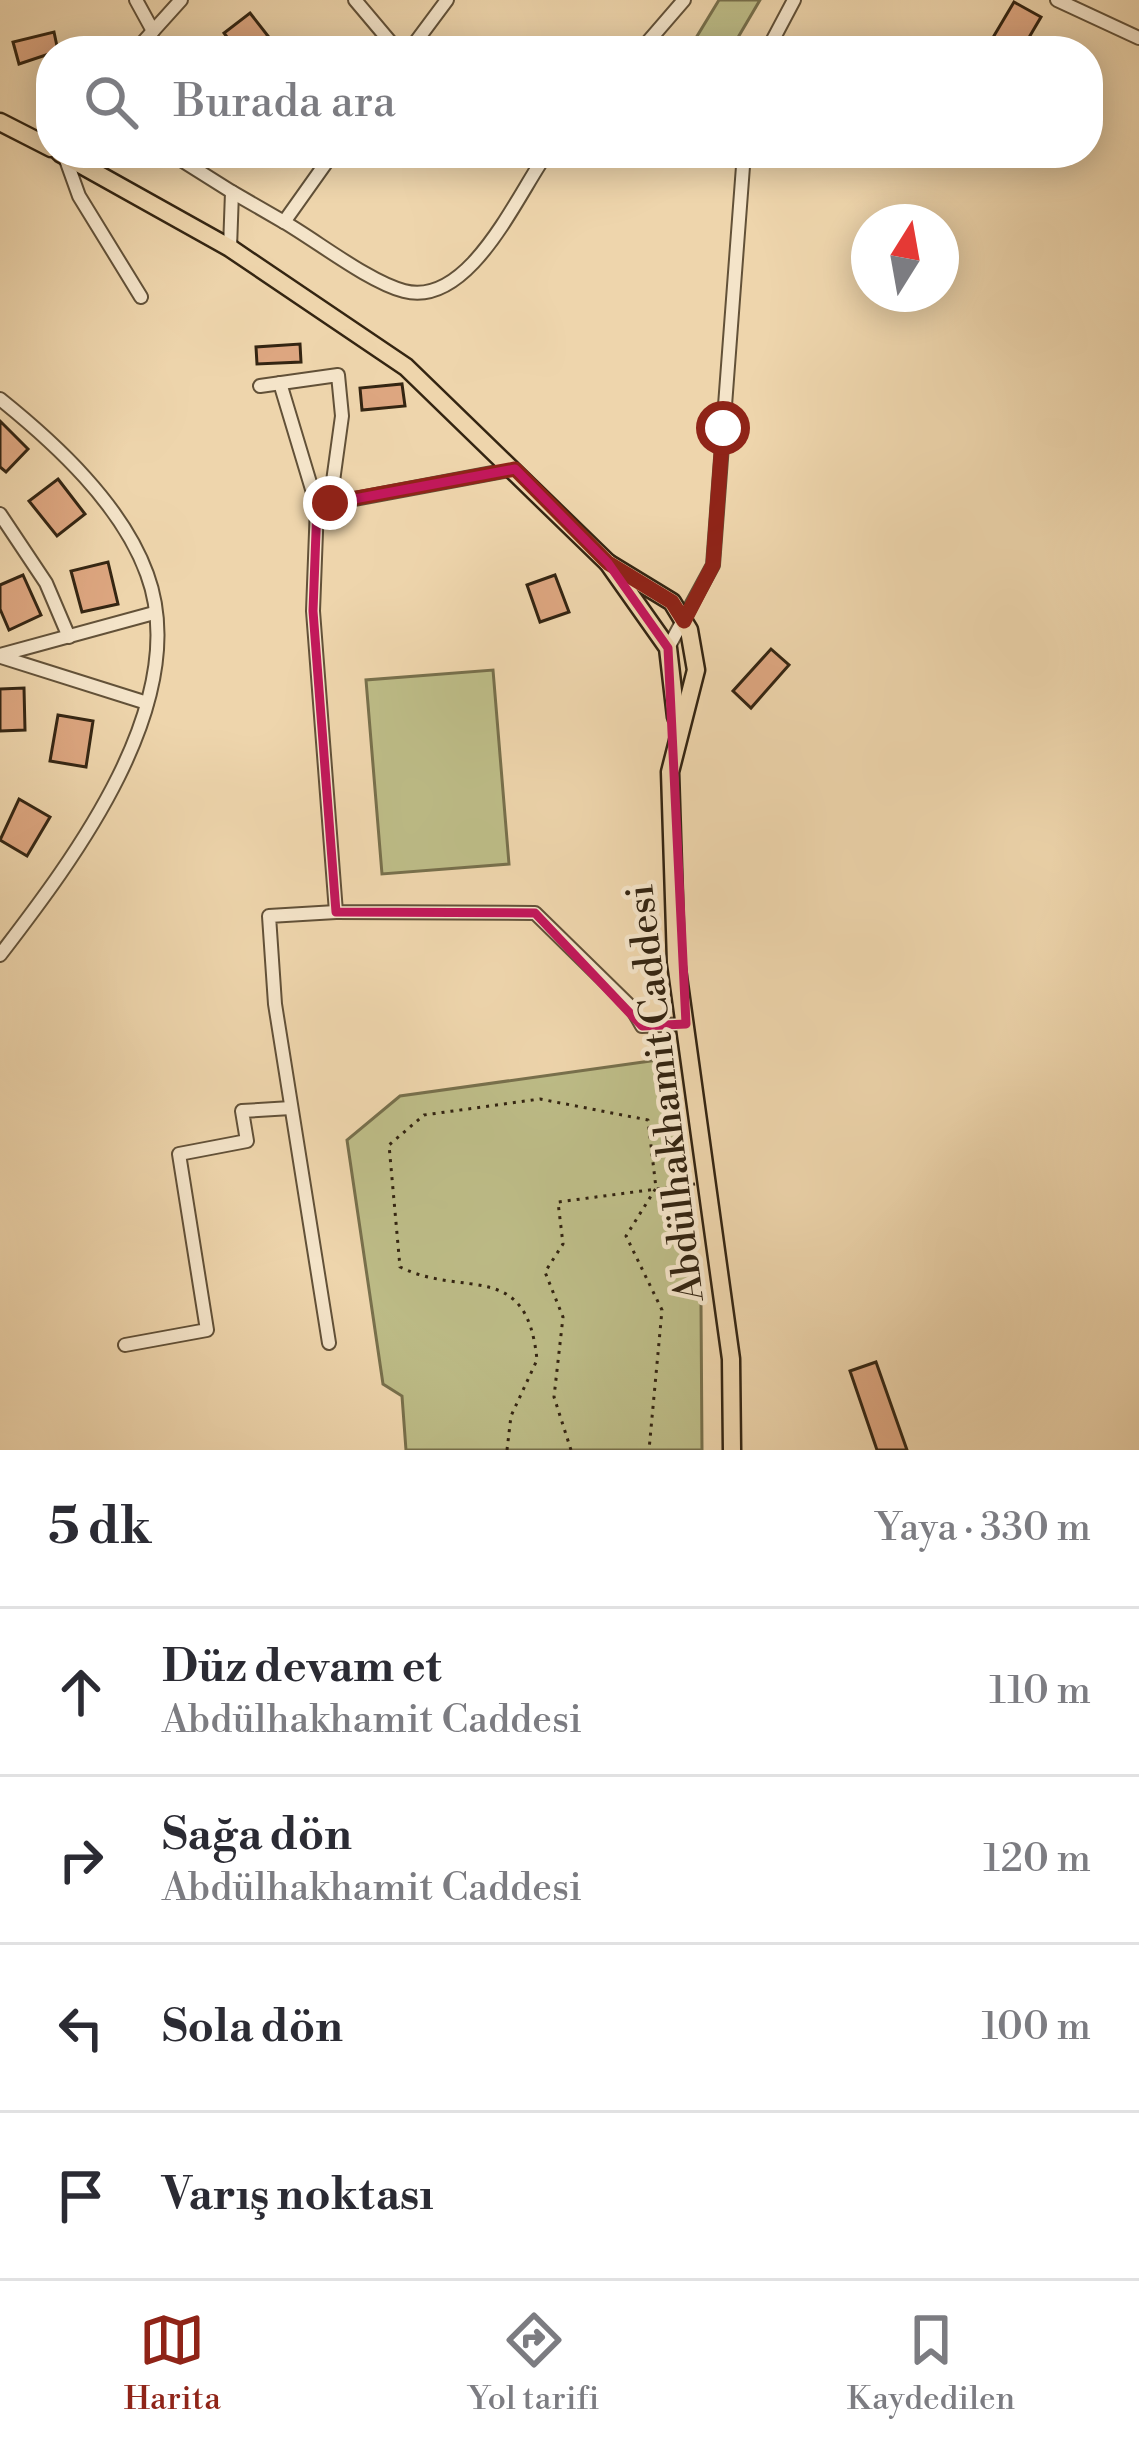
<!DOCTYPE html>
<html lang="tr">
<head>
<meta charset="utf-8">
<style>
	body { margin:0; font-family:"Libre Bodoni",serif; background:#f7f7f7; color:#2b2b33 }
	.compass { position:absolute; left:851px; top:204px; width:108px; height:108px; border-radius:50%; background:#fff; box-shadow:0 6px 30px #0003; rotate:11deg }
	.stop { position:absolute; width:36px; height:36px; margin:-27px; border:9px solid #8f2418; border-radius:50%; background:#fff }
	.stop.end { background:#8f2418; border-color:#fff; box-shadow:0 3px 12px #0008 }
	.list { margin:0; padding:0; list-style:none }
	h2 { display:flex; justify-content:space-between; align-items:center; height:156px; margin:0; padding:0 48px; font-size:51px }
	h2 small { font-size:39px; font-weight:400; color:#7c7c81 }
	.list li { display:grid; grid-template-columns:78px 1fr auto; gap:36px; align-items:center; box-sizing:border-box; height:168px; padding:0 48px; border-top:3px solid #e1e1e2 }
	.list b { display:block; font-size:45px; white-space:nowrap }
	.list p { margin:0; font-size:39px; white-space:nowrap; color:#7c7c81 }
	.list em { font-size:39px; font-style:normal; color:#7c7c81 }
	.icon { flex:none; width:66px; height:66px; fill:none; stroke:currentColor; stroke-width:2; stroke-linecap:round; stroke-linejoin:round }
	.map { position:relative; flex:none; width:1139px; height:1450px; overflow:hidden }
	.search { position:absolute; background:#fff; box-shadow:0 6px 30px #0003; left:36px; right:36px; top:36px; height:132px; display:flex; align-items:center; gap:30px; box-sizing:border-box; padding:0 42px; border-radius:48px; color:#7c7c81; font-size:45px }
	.sheet { height:828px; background:#fff }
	nav { display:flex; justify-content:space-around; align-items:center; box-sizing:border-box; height:168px; border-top:3px solid #e1e1e2; background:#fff; font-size:33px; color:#7c7c81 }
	nav a { display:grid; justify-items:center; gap:6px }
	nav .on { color:#8f2418 }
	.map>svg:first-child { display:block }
	.green { fill:#bdbc87; stroke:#78704c; stroke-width:3 }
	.building { fill:#dda680; stroke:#342512; stroke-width:3 }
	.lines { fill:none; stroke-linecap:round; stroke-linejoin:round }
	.minor-casing { stroke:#625138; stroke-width:16 }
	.major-casing { stroke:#342512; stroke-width:21 }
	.path { stroke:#342512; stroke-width:3; stroke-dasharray:3 6; stroke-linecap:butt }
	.minor { stroke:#f4e4c9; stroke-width:12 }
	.major { stroke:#eed5ac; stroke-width:16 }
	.route { stroke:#8f2418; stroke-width:15 }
	.marked { fill:none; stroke:#c2185b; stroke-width:9; stroke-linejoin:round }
	.labels { text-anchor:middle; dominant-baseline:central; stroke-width:9; stroke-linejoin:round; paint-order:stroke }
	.street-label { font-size:39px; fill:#342512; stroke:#f4e4c9 }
</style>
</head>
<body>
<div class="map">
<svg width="1139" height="1450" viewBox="0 0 1139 1450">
	<rect width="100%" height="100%" fill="#eed5ac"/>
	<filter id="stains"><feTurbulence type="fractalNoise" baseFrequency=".00167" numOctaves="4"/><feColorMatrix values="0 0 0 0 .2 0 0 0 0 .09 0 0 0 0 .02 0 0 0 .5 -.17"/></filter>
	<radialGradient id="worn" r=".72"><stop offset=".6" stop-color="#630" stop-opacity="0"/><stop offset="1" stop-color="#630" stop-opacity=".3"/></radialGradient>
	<g class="green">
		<polygon points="719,0 760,0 730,51 688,51"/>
		<polygon points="493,670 509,864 382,874 366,680"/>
		<polygon points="672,1058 701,1304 702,1450 406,1450 402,1396 383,1384 347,1140 400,1096"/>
	</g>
	<g class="building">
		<polygon points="1014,2 1041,17 1021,51 985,51"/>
		<polygon points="250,13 268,36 248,51 237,51 224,33"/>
		<polygon points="54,32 58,51 19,64 13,42"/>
		<polygon points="300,344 301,362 257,364 256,347"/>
		<polygon points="402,384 405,406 362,410 360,388"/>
		<polygon points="0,421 28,449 6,472 0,467"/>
		<polygon points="58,479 85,514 57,536 29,501"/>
		<polygon points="108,562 118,604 82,612 71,571"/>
		<polygon points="23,575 41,615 9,630 0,609 0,585"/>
		<polygon points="555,575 569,612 540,622 527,585"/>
		<polygon points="771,649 789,665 751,708 733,691"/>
		<polygon points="24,688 25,730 0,731 0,689"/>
		<polygon points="58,715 93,721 86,767 50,761"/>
		<polygon points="19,799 50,817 27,856 0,840"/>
		<polygon points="876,1362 907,1450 877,1450 850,1371"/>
	</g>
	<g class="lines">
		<defs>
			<g id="minor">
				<polyline points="136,0 153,31"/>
				<polyline points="355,0 398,51"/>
				<polyline points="1057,0 1139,38"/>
				<polyline points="135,51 181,0"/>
				<polyline points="409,51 447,0"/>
				<polyline points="640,51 684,0"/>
				<polyline points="767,51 794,0"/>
				<polyline points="170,153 232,192 230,248"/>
				<polyline points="65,157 79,196 141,297"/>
				<polyline points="232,192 284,222 333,153"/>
				<path d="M284,222C317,241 369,282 404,291C469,308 516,197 547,153"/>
				<polyline points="280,383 317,506"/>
				<polyline points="260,386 338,375 342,416 330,503"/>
				<path d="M0,399C56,444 122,505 147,574C194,701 73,860 0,955"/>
				<polyline points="514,469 317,506 313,611 336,912 535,913 631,1007 642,1026 686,1024"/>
				<polyline points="0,514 46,583 69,637"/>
				<polyline points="668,648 713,565 744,153"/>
				<polyline points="0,655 154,613"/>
				<polyline points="1,657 147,703"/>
				<polyline points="329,1343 275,1004 269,916 336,912"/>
				<polyline points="125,1345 207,1330 179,1154 247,1141 242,1111 291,1108"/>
			</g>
			<g id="major">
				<polyline points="0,122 51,148"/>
				<polyline points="60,153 230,248 406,367 608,563 668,648 676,717"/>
				<polyline points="608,563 672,602 689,630 696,670 670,772 676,962 731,1359 732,1450"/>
			</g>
		</defs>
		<use href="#minor" class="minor-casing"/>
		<use href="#major" class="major-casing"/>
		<g class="path">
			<path d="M507,1450L511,1416L537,1360C527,1258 465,1299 400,1267L389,1145L424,1115L540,1099L648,1120L656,1188L626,1236L662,1310L649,1450"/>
			<polyline points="571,1450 554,1397 563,1317 545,1272 563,1244 558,1202 695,1184"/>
		</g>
		<use href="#minor" class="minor"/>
		<use href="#major" class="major"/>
	</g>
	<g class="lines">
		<polyline class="route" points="330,503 515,469 608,563 672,602 684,621 713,565 723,428"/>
	</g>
	<path class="marked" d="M515,469L608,563L668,648L686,1024L642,1026L535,913L336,912L313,611L317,506Z"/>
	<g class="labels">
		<g class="street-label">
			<text transform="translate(666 1093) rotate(-97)">Abdülhakhamit Caddesi</text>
		</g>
	</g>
	<rect width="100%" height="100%" filter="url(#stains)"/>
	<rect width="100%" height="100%" fill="url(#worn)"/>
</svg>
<svg class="compass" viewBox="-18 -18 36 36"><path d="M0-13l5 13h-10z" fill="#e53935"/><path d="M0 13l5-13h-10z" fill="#7c7c81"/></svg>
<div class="stop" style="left:723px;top:428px"></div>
<div class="stop end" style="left:330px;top:503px"></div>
<div class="search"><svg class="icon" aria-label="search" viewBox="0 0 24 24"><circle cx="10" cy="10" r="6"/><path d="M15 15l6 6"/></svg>Burada ara</div>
</div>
<section class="sheet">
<h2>5 dk<small>Yaya · 330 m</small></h2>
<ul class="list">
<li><svg class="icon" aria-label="ahead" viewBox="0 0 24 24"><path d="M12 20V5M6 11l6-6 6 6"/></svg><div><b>Düz devam et</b><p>Abdülhakhamit Caddesi</p></div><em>110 m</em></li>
<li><svg class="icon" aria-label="right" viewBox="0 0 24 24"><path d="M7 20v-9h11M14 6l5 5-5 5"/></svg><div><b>Sağa dön</b><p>Abdülhakhamit Caddesi</p></div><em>120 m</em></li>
<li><svg class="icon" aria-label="left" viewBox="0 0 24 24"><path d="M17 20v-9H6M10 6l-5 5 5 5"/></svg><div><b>Sola dön</b></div><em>100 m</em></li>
<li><svg class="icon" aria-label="arrive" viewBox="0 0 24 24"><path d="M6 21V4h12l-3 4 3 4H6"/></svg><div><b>Varış noktası</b></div></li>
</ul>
</section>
<nav>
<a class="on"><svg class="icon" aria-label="map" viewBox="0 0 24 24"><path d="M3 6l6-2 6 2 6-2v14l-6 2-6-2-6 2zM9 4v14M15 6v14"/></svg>Harita</a>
<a><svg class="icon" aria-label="directions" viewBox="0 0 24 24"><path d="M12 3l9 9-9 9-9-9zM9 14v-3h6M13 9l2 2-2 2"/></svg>Yol tarifi</a>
<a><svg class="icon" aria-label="saved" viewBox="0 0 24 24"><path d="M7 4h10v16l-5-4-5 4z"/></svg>Kaydedilen</a>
</nav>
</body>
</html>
